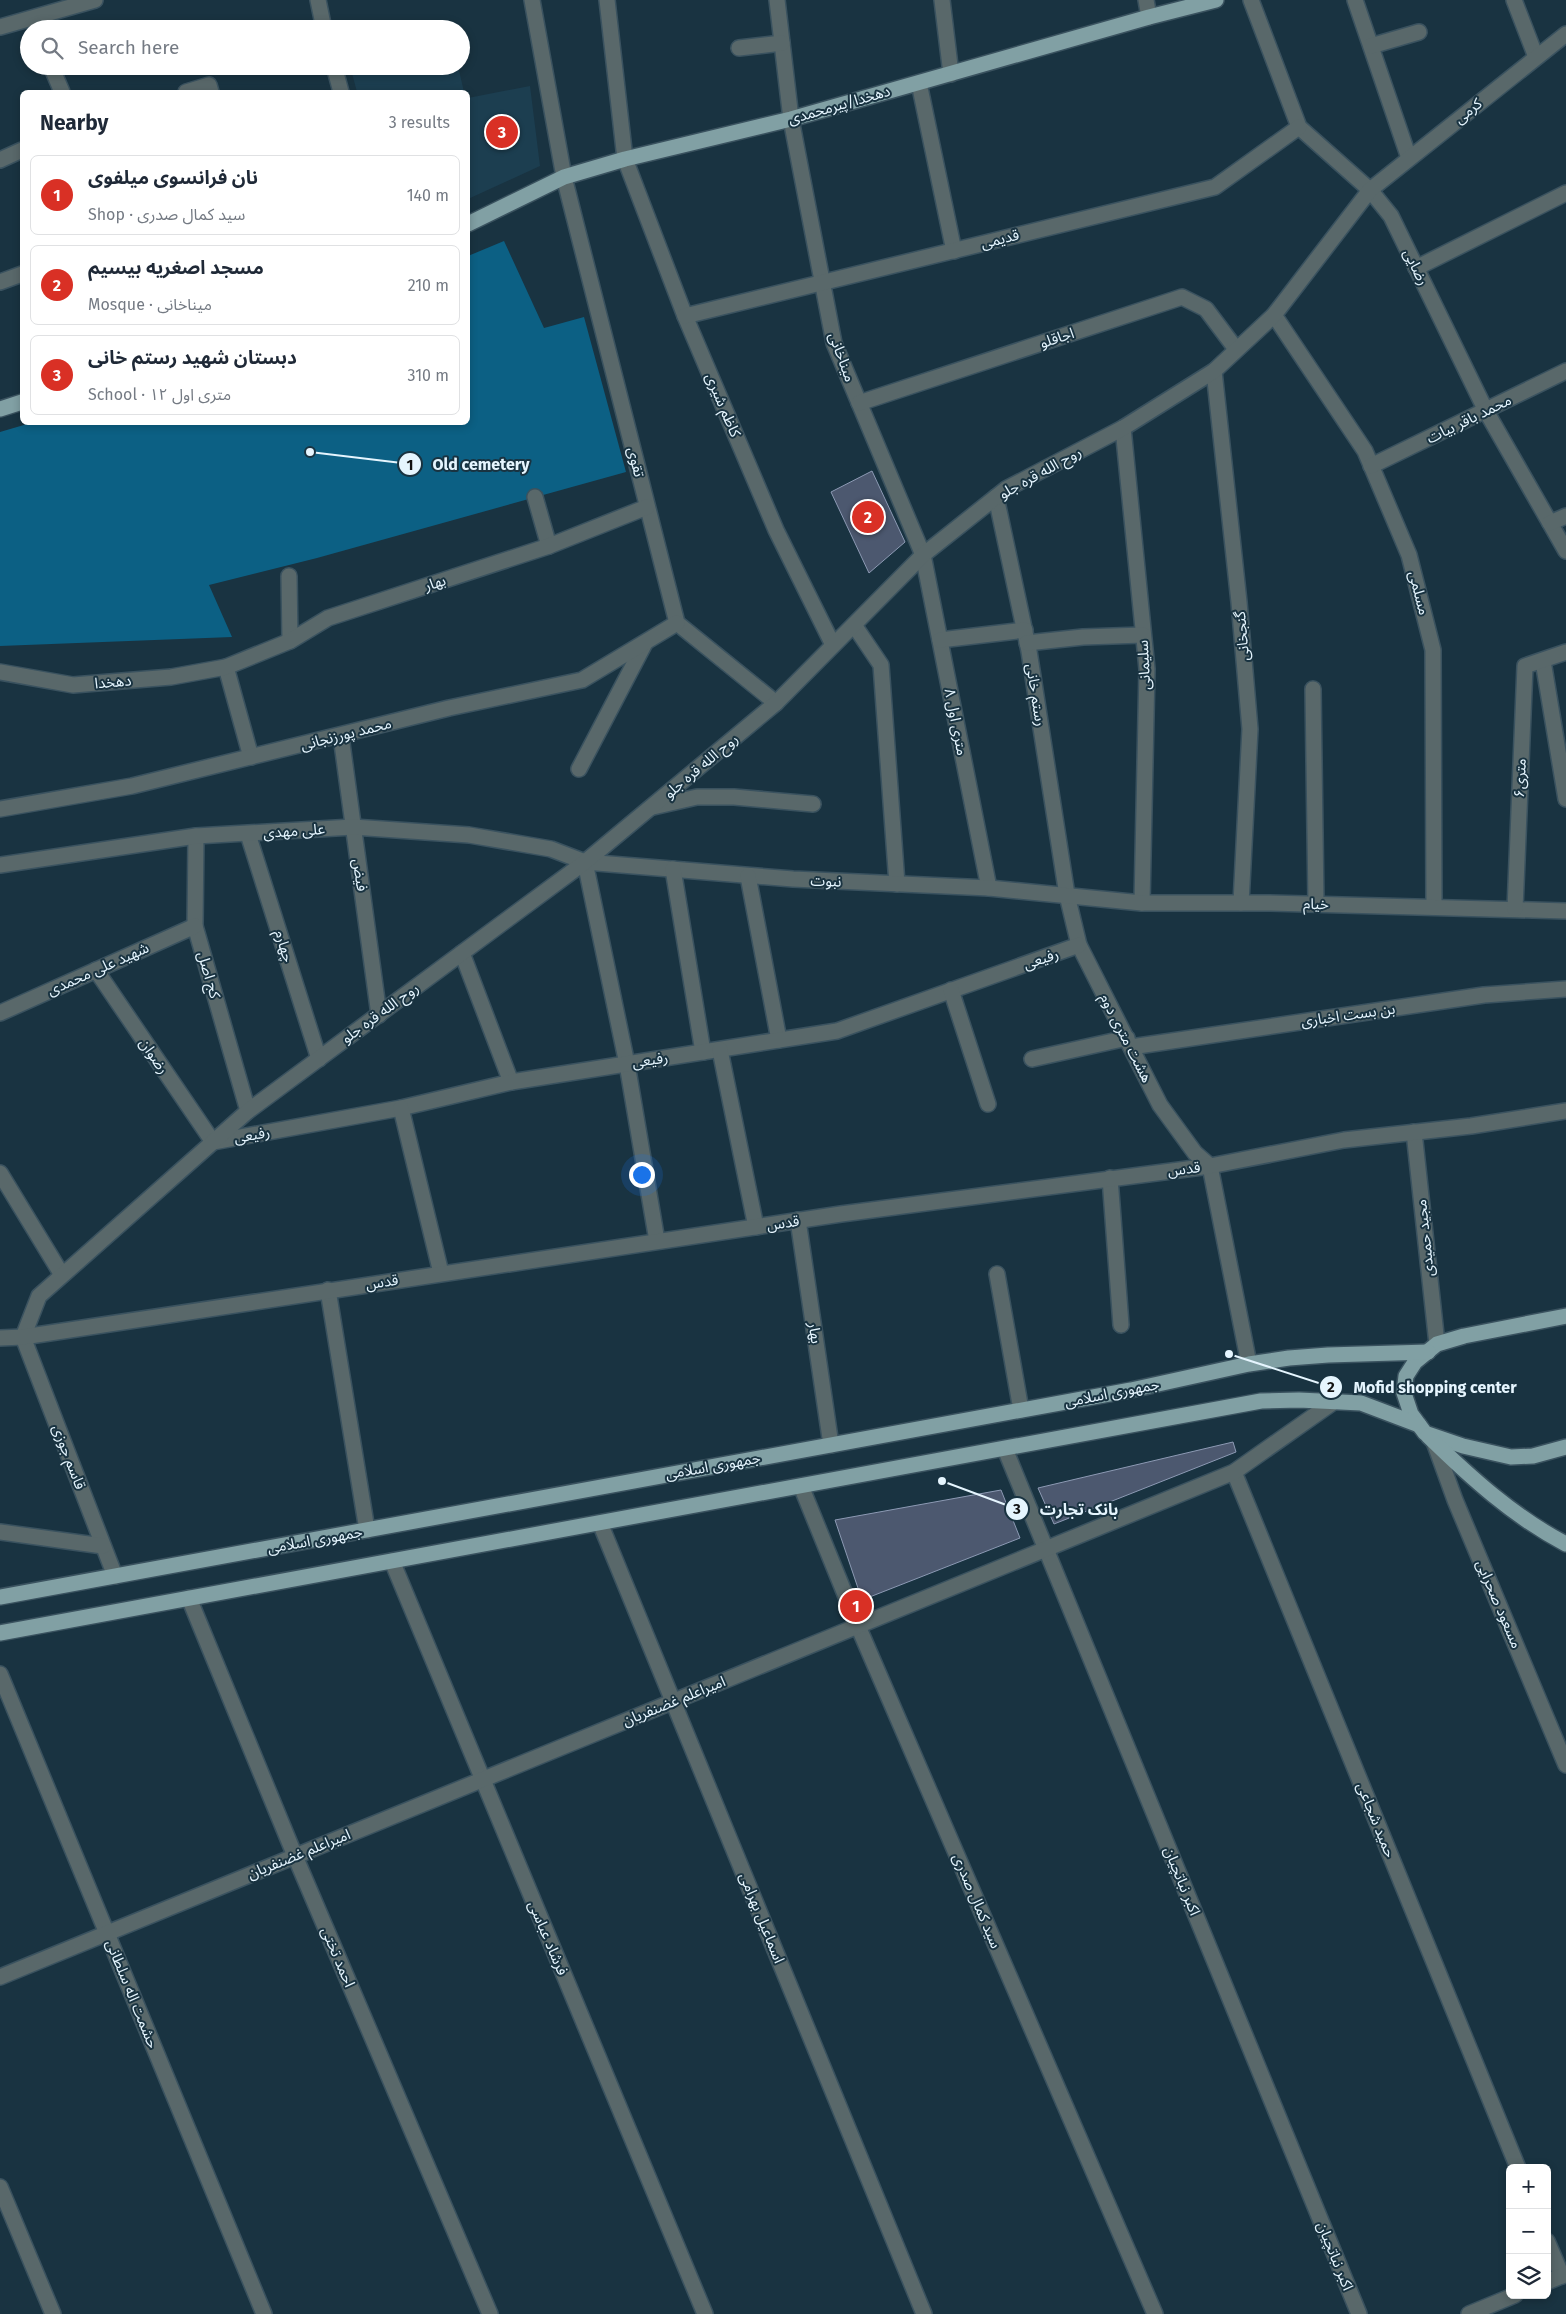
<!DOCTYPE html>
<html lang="en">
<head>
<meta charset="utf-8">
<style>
	body { margin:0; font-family:"Fira Sans","Noto Sans Arabic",sans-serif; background:#f2f2f3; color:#1f2937 }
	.controls { position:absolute; right:15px; bottom:15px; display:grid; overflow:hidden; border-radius:8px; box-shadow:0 2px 8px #0003 }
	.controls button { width:45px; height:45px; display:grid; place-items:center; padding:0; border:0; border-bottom:1px solid #e0e1e3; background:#fff; color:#1f2937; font:25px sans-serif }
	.you { position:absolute; left:641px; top:1174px; width:18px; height:18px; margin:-12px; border:4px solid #fff; border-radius:50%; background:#1a73e8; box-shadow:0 0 0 8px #1a73e833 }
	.badge { display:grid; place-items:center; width:32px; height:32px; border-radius:50%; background:#d93025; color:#fff; font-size:16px; font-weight:700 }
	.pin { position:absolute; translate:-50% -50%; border:2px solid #fff; box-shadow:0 1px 5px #0006 }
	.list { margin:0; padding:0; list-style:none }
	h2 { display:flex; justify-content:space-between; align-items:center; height:65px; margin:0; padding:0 20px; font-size:21px }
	h2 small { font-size:16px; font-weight:400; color:#747a83 }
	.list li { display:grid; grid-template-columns:32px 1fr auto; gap:15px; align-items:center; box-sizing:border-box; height:80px; margin:0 10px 10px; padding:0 10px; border:1px solid #e0e1e3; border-radius:8px }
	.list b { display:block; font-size:19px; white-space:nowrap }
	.list p { margin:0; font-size:16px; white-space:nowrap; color:#747a83 }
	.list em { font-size:16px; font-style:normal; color:#747a83 }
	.icon { flex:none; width:28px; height:28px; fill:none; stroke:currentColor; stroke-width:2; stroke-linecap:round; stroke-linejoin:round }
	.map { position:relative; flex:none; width:1566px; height:2314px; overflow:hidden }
	.search { position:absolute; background:#fff; box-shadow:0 2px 8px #0003; left:20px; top:20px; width:450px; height:55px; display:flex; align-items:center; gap:12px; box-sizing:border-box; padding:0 18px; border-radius:28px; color:#747a83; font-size:19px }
	.panel { position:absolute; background:#fff; box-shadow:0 2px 8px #0003; left:20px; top:90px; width:450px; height:335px; border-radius:8px }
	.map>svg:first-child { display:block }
	.built { fill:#1c3e50 }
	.green { fill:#0c6084 }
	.building { fill:#4c586f; stroke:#8d9ab4 }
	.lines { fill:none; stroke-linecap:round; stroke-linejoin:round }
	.minor-casing { stroke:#3a525f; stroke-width:18 }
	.major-casing { stroke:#3a525f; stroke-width:18 }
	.minor { stroke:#59686a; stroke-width:15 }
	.major { stroke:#81a0a4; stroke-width:15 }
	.labels { text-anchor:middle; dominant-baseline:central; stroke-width:4; stroke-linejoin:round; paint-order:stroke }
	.street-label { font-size:15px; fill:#e5f5fe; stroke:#193341 }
	.leader { fill:none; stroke:#e5f5fe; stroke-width:2 }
	.callout-dot { fill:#e5f5fe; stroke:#193341; stroke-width:2 }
	.mark-label { font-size:15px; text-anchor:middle; font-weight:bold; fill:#111 }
	.callout-label { font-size:16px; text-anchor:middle; font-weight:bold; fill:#e5f5fe; stroke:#193341; stroke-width:4; stroke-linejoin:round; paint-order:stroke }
</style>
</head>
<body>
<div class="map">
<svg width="1566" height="2314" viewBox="0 0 1566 2314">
	<rect width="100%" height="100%" fill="#193341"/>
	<g class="built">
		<polygon points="350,66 458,66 464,92 357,92"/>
		<polygon points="530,86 540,166 468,199 468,98"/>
	</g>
	<polygon class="green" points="504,241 544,328 584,317 626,472 317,558 209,585 232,637 0,646 0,432 34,422 468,422 468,256"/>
	<g class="building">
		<polygon points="872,471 905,542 869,573 831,492"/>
		<polygon points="1233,1442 1236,1452 1054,1524 1038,1488"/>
		<polygon points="1001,1490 1020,1538 862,1600 835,1520"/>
	</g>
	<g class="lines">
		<defs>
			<g id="minor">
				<polyline points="318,0 324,29"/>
				<polyline points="532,0 564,177 677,623 776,703"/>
				<polyline points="607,0 625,159 685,316 776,530 833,645"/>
				<polyline points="777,0 791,119 834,343 923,555 989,888"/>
				<polyline points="942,0 951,74"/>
				<polyline points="1146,0 1149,17"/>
				<polyline points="1251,0 1299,127 1370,190 1391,216 1486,411 1566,551"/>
				<polyline points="1355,0 1409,158"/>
				<polyline points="1514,0 1536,57"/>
				<polyline points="0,27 95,0"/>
				<polyline points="1371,46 1419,32"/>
				<polyline points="739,48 782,43"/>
				<polyline points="51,66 62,92"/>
				<polyline points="334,66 341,92"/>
				<polyline points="919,83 954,251"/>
				<polyline points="186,92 209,85 211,92"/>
				<polyline points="0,160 22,150"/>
				<polyline points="1416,268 1566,193"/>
				<polyline points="0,282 22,274"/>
				<polyline points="1274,315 1365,451 1409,555 1433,650 1434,907"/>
				<polyline points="685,316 1215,187 1299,127"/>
				<polyline points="1214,371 1239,602 1250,729 1241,903"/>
				<polyline points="859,403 1182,297 1206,309 1236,349"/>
				<polyline points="1123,428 1147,669 1142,903"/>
				<polyline points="1371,466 1566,371"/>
				<polyline points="535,497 549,546"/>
				<polyline points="996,497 1029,651 1067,895 1079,945 1160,1105 1195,1153 1210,1166 1249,1364"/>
				<polyline points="1550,523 1566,516"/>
				<polyline points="289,576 290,641"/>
				<polyline points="854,625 881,665 897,884"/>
				<polyline points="940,640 1025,630"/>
				<polyline points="1027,643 1083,637 1143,635"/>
				<polyline points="1543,661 1566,799"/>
				<polyline points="226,667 251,757"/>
				<polyline points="0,672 73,685 171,677 226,667 290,641 328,618 549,546 647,507"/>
				<polyline points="1313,689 1316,904"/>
				<polyline points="341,736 379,1015"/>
				<polyline points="579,769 645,643"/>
				<polyline points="653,807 697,797 734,797 813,804"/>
				<polyline points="0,809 132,786 449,708 582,680 677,623"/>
				<polyline points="248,834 319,1059"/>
				<polyline points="196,836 195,926 248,1111"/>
				<polyline points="585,862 627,1064 657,1241"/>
				<polyline points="0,865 196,836 353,827 469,835 551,849 585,862 793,879 989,888 1142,903 1269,903 1566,911"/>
				<polyline points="673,869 703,1052"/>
				<polyline points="748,876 779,1040"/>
				<polyline points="1515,909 1525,666 1566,652"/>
				<polyline points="462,953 511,1082"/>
				<polyline points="96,970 213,1142 401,1108 511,1082 837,1031 1079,945"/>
				<polyline points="951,990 988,1104"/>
				<polyline points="0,1013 195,926"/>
				<polyline points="1131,1047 1484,995 1566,989"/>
				<polyline points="720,1050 756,1227"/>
				<polyline points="1032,1059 1127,1038"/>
				<polyline points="401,1108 441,1273"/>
				<polyline points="1414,1132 1437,1344"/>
				<polyline points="0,1173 62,1275"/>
				<polyline points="1110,1178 1121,1325"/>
				<polyline points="798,1220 831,1445"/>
				<polyline points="997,1274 1021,1410"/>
				<polyline points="328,1290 367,1530"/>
				<polyline points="23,1337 39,1296 248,1111 585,862 776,703 923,555 1006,489 1123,428 1214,371 1274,315 1370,190 1566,34"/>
				<polyline points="23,1337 115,1576"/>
				<polyline points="0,1338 23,1337 841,1214 1210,1166 1344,1140 1471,1126 1566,1111"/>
				<polyline points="1434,1442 1455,1500 1566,1765"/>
				<polyline points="1005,1449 1359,2314"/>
				<polyline points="1234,1472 1518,2168"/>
				<polyline points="801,1486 858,1626 1155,2314"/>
				<polyline points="600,1523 924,2314"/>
				<polyline points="0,1532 103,1546"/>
				<polyline points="392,1561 705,2314"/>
				<polyline points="189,1598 295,1856 490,2314"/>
				<polyline points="0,1674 264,2314"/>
				<polyline points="0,1977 1234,1472 1335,1401"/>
				<polyline points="0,2187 53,2314"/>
				<polyline points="1547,2241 1562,2276"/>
				<polyline points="1547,2282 1566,2274"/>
				<polyline points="1469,2314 1515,2295"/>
			</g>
			<g id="major">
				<polyline points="468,224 564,177 625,159 791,119 1149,17 1216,0"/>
				<polyline points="0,409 22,402"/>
				<polyline points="1566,1316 1464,1336 1437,1344 1415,1362 1406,1376 1404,1393 1411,1414 1425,1433 1463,1446 1511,1457 1533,1456 1566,1447"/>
				<path d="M1428,1436C1470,1477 1514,1517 1566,1544"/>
				<polyline points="0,1597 1131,1390 1249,1364 1289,1358 1328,1355 1428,1352"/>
				<polyline points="0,1633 1261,1401 1299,1400 1361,1403 1419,1425"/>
			</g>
		</defs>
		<use href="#minor" class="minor-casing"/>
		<use href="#major" class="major-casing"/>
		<use href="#minor" class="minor"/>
		<use href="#major" class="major"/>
	</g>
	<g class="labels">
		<g class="street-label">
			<text transform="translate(839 105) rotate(-16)">دهخدا/پیرمحمدی</text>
			<text transform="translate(1468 111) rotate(-39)">کرمی</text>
			<text transform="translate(1000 239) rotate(-14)">قدیمی</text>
			<text transform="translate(1416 267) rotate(64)">رضایی</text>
			<text transform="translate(1057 338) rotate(-18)">اجاقلو</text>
			<text transform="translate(842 357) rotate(70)">میناخانی</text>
			<text transform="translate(723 405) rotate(67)">کاظم شیری</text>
			<text transform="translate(1469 419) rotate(-26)">محمد باقر بیات</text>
			<text transform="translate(636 462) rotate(76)">تقوی</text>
			<text transform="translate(1040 473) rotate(-29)">روح الله قره جلو</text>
			<text transform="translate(435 583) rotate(-18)">بهار</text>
			<text transform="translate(1419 593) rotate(76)">مسلمی</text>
			<text transform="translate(1242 636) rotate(-95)">گنجخانی</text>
			<text transform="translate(1144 665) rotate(-93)">سلیمانی</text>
			<text transform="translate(113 682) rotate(-5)">دهخدا</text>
			<text transform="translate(1036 695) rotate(81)">رستم خانی</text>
			<text transform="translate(956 722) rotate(79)">۸ متری اول</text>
			<text transform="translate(346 734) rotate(-14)">محمد پورزنجانی</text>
			<text transform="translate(701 766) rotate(-40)">روح الله قره جلو</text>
			<text transform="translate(1520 778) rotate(-87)">۶متری</text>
			<text transform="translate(294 831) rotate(-4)">علی مهدی</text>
			<text transform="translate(360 875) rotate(82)">فیض</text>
			<text transform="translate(826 881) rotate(2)">نبوت</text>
			<text transform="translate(1316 904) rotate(1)">خیام</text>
			<text transform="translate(284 946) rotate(73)">چهارم</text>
			<text transform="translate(1041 959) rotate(-19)">رفیعی</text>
			<text transform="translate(98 969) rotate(-24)">شهید علی محمدی</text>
			<text transform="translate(209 975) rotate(74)">کج اصل</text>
			<text transform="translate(380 1013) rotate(-36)">روح الله قره جلو</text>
			<text transform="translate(1348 1015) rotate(-8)">بن بست اخباری</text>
			<text transform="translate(1126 1038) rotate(63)">هشت متری دوم</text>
			<text transform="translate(154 1056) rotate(56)">رضوان</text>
			<text transform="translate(650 1060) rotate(-9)">رفیعی</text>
			<text transform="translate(252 1135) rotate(-10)">رفیعی</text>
			<text transform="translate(1184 1169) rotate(-7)">قدس</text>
			<text transform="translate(783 1223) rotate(-8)">قدس</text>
			<text transform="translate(1425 1238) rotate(-96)">مجید حمیدی</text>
			<text transform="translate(382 1282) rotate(-9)">قدس</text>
			<text transform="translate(815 1333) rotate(82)">بهار</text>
			<text transform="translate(1112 1393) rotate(-11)">جمهوری اسلامی</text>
			<text transform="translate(69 1457) rotate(69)">قاسم جوزی</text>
			<text transform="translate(713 1466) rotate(-10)">جمهوری اسلامی</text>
			<text transform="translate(315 1540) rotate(-10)">جمهوری اسلامی</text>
			<text transform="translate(1499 1604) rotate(67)">مسعود صحرایی</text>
			<text transform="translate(674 1701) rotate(-22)">امیراعلم غضنفریان</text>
			<text transform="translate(1376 1820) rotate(68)">حمید شجاعی</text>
			<text transform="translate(299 1854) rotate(-22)">امیراعلم غضنفریان</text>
			<text transform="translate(1182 1881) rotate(68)">اکبر نباتچیان</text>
			<text transform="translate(977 1901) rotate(67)">سید کمال صدری</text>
			<text transform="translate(762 1918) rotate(68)">اسماعیل بهرامی</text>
			<text transform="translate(548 1938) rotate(67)">فرشاد عباسی</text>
			<text transform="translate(338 1957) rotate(67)">احمد تختی</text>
			<text transform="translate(132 1994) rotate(68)">حشمت اله سلطانی</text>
			<text transform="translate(1335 2256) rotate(68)">اکبر نباتچیان</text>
		</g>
	</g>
	<path class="leader" d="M310 452L410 464M1229 1354L1331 1387M942 1481L1017 1509"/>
	<g class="callout-dot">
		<circle cx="310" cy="452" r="5"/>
		<circle cx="1229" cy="1354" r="5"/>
		<circle cx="942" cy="1481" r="5"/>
		<circle cx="410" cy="464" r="12"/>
		<circle cx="1331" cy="1387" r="12"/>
		<circle cx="1017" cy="1509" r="12"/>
	</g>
	<g class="mark-label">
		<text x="410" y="470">1</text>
		<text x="1331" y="1392">2</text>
		<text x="1017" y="1514">3</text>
	</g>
	<g class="callout-label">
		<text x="481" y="470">Old cemetery</text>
		<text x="1435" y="1393">Mofid shopping center</text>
		<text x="1079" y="1515">بانک تجارت</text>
	</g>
</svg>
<div class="controls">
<button>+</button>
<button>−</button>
<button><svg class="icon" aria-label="layers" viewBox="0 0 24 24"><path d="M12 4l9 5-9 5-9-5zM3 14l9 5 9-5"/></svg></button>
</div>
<div class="you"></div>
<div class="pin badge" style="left:856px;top:1606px">1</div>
<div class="pin badge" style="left:868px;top:517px">2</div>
<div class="pin badge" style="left:502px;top:132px">3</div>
<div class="search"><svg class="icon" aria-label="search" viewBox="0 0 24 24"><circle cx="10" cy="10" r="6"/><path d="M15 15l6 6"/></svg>Search here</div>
<section class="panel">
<h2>Nearby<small>3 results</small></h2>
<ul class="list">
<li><span class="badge">1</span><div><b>نان فرانسوی میلفوی</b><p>Shop · سید کمال صدری</p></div><em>140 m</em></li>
<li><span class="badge">2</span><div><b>مسجد اصغریه بیسیم</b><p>Mosque · میناخانی</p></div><em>210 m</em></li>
<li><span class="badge">3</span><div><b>دبستان شهید رستم خانی</b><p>School · ۱۲ متری اول</p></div><em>310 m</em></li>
</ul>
</section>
</div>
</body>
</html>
